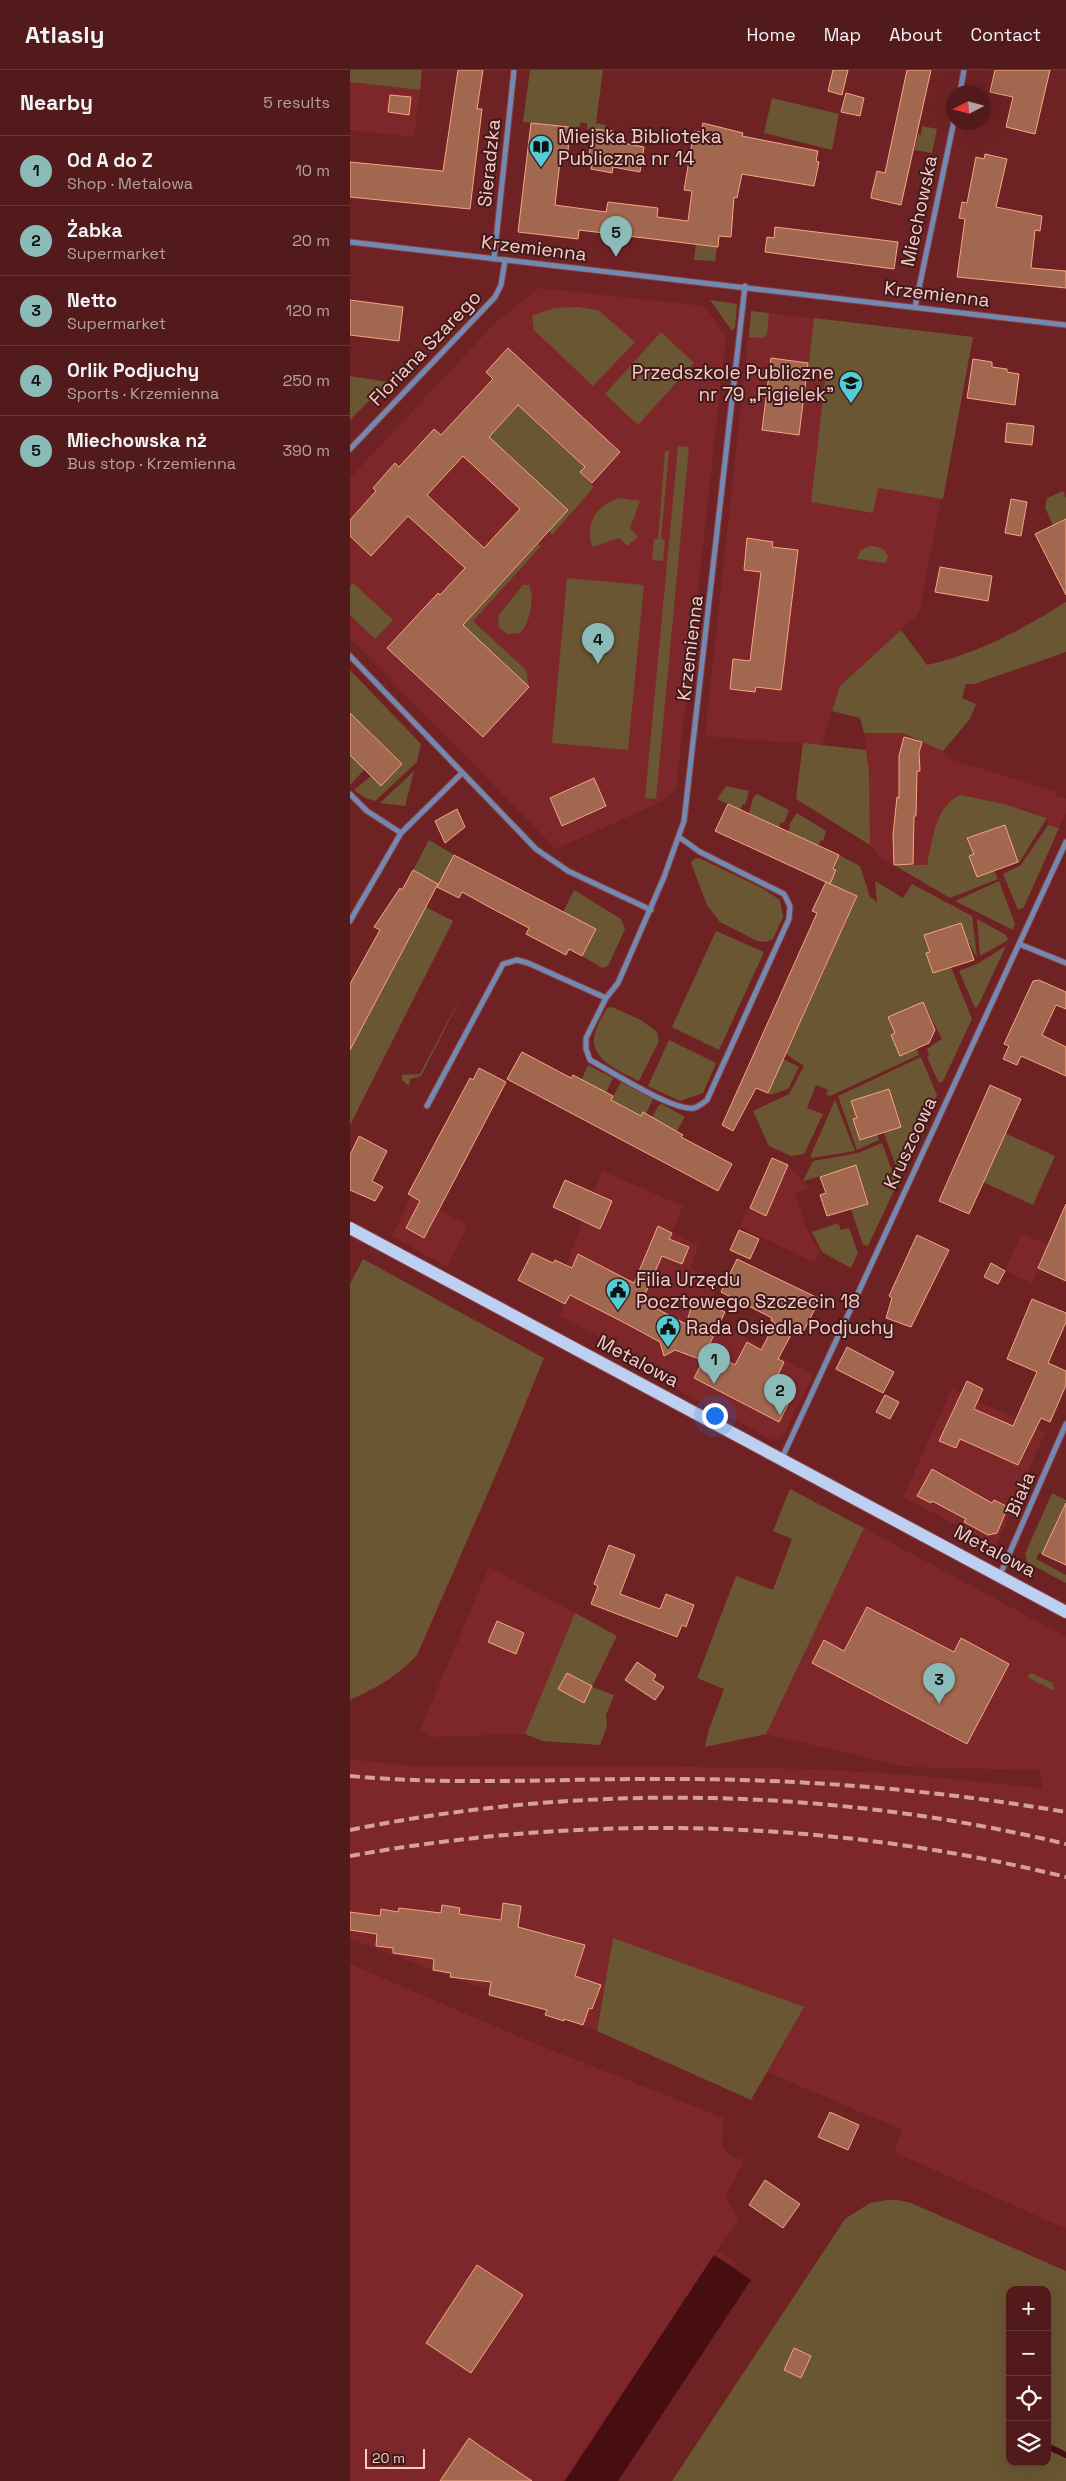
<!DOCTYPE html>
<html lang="en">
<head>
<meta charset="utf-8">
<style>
	body { margin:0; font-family:"Space Grotesk",sans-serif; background:#592324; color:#f1f3f6 }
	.controls { position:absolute; right:15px; bottom:15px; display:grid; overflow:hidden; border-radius:10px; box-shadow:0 5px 20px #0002 }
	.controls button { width:45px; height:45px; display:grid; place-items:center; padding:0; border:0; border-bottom:1px solid #69383a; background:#531a1b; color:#f1f3f6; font:25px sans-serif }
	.compass { position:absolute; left:596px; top:15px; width:45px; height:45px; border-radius:50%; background:#531a1b; box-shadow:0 5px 20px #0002; rotate:264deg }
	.scale { position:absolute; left:15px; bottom:12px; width:60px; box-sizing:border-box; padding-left:5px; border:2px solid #facbc8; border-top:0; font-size:14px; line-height:18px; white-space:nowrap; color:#facbc8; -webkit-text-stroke:4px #3e1b1a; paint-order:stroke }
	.you { position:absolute; left:364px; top:1345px; width:18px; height:18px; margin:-12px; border:4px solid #fff; border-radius:50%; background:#1a73e8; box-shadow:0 0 0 8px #1a73e833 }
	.badge { display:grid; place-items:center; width:32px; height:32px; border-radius:50%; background:#8bbbb9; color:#111; font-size:16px; font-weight:700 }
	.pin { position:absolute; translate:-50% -41px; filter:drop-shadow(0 1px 2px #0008) }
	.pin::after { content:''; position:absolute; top:26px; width:18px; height:15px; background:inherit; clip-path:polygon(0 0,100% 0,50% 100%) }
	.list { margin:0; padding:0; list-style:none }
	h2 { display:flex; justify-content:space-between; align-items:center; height:65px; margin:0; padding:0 20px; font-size:21px }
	h2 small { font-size:16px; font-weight:400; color:#b5a1a3 }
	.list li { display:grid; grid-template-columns:32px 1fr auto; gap:15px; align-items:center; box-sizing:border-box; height:70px; padding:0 20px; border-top:1px solid #69383a }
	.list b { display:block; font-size:19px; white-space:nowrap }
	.list p { margin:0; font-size:16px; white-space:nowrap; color:#b5a1a3 }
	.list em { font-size:16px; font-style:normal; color:#b5a1a3 }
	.icon { flex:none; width:28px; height:28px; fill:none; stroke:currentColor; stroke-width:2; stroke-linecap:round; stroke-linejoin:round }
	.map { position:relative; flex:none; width:716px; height:2411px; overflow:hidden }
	header { display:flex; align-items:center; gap:30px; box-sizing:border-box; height:70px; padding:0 25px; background:#531a1b; border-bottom:1px solid #69383a }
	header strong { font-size:24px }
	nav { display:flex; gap:28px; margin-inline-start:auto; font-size:18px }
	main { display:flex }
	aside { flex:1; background:#531a1b }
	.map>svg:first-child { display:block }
	.built { fill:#7d272a }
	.green { fill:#6a5632; fill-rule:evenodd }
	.water { fill:#460e11 }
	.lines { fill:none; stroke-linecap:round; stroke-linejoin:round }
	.stream { stroke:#460e11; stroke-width:6 }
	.building { fill:#a2674f; stroke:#f8a584; fill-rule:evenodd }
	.minor-casing { stroke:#884042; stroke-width:7 }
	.primary-casing { stroke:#884042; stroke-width:14 }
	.minor { stroke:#7389b1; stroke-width:5 }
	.primary { stroke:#bed0f1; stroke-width:12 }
	.rail { stroke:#d59f9d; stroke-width:4; stroke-dasharray:10 5; stroke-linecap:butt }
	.labels { text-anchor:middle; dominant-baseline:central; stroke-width:4; stroke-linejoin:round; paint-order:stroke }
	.poi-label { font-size:19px; fill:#facbc8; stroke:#3e1b1a; text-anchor:start }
	.street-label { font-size:19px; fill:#facbc8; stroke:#3e1b1a }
</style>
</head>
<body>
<header>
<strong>Atlasly</strong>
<nav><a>Home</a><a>Map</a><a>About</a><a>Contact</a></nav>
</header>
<main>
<aside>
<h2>Nearby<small>5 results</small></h2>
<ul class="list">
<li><span class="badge">1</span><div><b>Od A do Z</b><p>Shop · Metalowa</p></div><em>10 m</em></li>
<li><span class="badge">2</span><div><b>Żabka</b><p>Supermarket</p></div><em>20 m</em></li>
<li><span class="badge">3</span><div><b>Netto</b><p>Supermarket</p></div><em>120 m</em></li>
<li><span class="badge">4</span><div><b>Orlik Podjuchy</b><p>Sports · Krzemienna</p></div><em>250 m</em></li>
<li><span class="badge">5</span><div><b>Miechowska nż</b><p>Bus stop · Krzemienna</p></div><em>390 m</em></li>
</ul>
</aside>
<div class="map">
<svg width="716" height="2411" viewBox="0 0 716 2411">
	<rect width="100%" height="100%" fill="#6f2224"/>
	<g class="built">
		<polygon points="0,12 70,20 64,67 0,60"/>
		<polygon points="189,218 355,236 376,267 326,719 313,731 206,779 0,568 0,408 147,251"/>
		<polygon points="401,241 623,267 569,543 490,616 472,675 355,666"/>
		<polygon points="514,663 553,663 591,679 600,689 706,722 705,726 716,729 716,744 709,758 698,755 697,748 680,741 614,725 577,796 544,795 529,786 520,775 519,701"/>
		<polygon points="422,1088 438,1095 459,1118 445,1123 456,1158 470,1182 465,1193 390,1157"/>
		<polygon points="252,1101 333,1136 322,1162 348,1175 341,1198 370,1211 354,1245 463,1305 432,1368 423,1370 322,1317 327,1306 209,1246 229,1206 216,1195"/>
		<polygon points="61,1126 118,1155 97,1197 42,1166"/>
		<polygon points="671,1164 698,1175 682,1213 655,1201"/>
		<polygon points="602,1319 695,1362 646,1476 553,1427"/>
		<polygon points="514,1458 716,1567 716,2159 544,2082 553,2060 417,2002 453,1937 263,1868 247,1961 0,1869 0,1689 59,1696 286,1696 461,1699 548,1704 692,1718 690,1700 556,1697 416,1664"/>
		<polygon points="139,1497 225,1543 175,1664 80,1667 70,1660"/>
		<polygon points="0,1894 184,1973 373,2048 372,2074 377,2084 394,2091 376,2125 388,2151 367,2181 387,2193 384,2196 365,2185 213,2411 0,2411"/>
	</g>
	<g class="green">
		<polygon points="0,0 72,0 70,20 0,12"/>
		<polygon points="180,0 253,0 246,53 256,55 255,61 237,59 237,53 230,53 229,58 173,52"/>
		<polygon points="422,28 489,44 482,80 414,63"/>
		<polygon points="572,56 587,59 582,83 564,80 568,64 571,65"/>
		<polygon points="346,174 367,177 365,191 344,190"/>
		<polygon points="360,230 387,234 385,258 382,261"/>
		<polygon points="227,237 248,240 285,272 243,316 184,260 182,246 204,238"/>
		<polygon points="401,241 419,243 417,265 412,268 399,267"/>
		<polygon points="464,248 623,267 593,429 528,418 523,443 461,432 476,302 458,300"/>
		<polygon points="311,262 344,293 288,355 255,324"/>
		<polygon points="0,306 38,312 0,350"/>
		<polygon points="168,335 235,397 230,402 244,417 202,465 139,367"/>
		<polygon points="328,376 339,377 306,729 295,728"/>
		<polygon points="315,381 319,381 311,469 315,470 313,491 302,490 304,469 308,469"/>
		<polygon points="713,421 716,428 716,449 703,455 695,438 697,428"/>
		<path d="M271,428L290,431L280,458L288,467L277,476L269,468L242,477C235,453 247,433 271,428Z"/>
		<polygon points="188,474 191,476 123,551 176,600 179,617 97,541 118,550"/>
		<path d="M519,476C528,476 534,478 538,486L536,493L507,489L510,481Z"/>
		<polygon points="217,508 294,515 278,680 202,673"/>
		<polygon points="3,513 43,550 25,569 0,545 0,516"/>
		<path d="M173,515H179C185,528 180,553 170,563L157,564L149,557L148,546Z"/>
		<path d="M716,532V582L624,614H616L612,628L626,634L620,649L593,681L553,663H514L510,648L482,641L490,616L551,560L577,595C627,584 673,559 716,532Z"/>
		<polygon points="0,600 71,674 67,692 25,731 15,728 4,720 21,706 31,716 52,694 0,643"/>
		<polygon points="453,673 516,680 519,701 520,775 446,729"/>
		<polygon points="0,685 15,699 0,715"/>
		<polygon points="64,701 55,736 30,733"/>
		<polygon points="376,716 399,721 395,735 393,734 390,740 367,729"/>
		<polygon points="407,724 439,740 434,753 431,752 429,758 399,743 403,728"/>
		<path d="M611,725L654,734L697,748L669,793L655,756L618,767L624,784L619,786L644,800L648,809L600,828L544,795H577C582,773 585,734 611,725Z"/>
		<polygon points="447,743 476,761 473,771 471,770 468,776 438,762 440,756 439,755"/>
		<polygon points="698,755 709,758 674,837 668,840 653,804 671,795"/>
		<polygon points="79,770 104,785 88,814 63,800"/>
		<polygon points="489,785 510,796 520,827 527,832 525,811 553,828 562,814 622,846 627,888 617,869 611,853 574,865 580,882 576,883 583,903 601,897 622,949 593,1011 589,1013 577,987 579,986 577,979 592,969 573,932 538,947 545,963 541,965 550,986 567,979 569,985 480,1026 476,1025 478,1020 466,1015 457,1038 473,1044 454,1084 441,1086 419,1076 403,1041 439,1024 454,996 436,984 507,827 480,814"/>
		<polygon points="349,788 412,818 430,830 433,847 423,869 416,872 407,871 370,852 357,835 341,793 344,789"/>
		<polygon points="649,811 665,854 663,860 605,831"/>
		<polygon points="224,820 271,849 275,859 258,896 252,898 232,886 246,859 213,842"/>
		<polygon points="76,837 103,851 0,1055 0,980"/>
		<polygon points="627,849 656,865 658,870 630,886"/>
		<polygon points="366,861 414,882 369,980 322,957"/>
		<polygon points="656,876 628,936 625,938 609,901 627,894"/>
		<polygon points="119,911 71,1006 60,1009 59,1016 52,1010 52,1005 70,1004"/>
		<path d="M262,937L291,950L307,962L309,971L289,1011C272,1002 237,989 245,963C247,954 253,946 257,938Z"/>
		<polygon points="319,970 366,993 353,1023 330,1031 298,1016"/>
		<polygon points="571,987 587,1025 553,1100 548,1102 534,1063 551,1056 539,1020 501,1031 507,1048 503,1050 510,1070 527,1064 529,1070 507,1080 488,1026"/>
		<polygon points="433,989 449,997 438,1019 420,1025 418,1023"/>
		<polygon points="238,995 263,1008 256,1023 230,1013"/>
		<polygon points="271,1012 303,1029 296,1044 291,1046 261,1030"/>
		<polygon points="485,1030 505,1081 462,1088 460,1087"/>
		<polygon points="312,1034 335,1047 327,1061 325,1060 323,1063 300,1050 309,1035"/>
		<polygon points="655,1063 705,1086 683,1135 633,1112"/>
		<polygon points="532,1073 547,1114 518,1176 513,1175 501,1139 518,1134 507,1096 453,1111 463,1091 508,1083"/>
		<polygon points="488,1153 491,1160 499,1158 508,1183 501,1198 472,1182 462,1162"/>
		<path d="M13,1189L194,1288L154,1386L67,1585C48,1606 26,1618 0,1630V1214Z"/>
		<polygon points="440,1419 514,1458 416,1664 355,1677 358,1662 374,1619 347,1608 386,1506 423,1520 442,1469 423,1461"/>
		<polygon points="702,1423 716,1430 716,1460 692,1484 689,1483 686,1489 716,1505 716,1513 677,1492 675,1484"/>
		<polygon points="225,1543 267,1566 242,1617 264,1625 256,1645 257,1656 250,1675 193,1671 175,1664"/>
		<polygon points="681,1603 703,1613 704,1621 677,1607"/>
		<polygon points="263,1868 454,1937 401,2030 247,1961"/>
		<path d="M537,2130H548L561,2133L716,2201V2411H322L495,2149L520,2133ZM660,2220H697V2392H660Z"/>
	</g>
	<polygon class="water" points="364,2185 401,2210 268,2411 215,2411"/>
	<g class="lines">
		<polyline class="stream" points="699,2377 716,2385"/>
	</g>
	<g class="building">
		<polygon points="108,0 133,0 127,39 132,39 120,139 0,127 0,92 93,101"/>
		<polygon points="483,0 498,0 492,25 478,21"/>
		<polygon points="557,0 581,0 551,135 521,128 521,126 527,101 535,103"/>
		<polygon points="645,0 700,0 685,64 656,57 663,27 640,22"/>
		<polygon points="496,23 514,28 510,46 491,42"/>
		<polygon points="40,25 61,27 59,45 38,42"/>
		<polygon points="181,53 219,57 218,84 211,83 205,135 256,142 258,132 308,138 307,147 338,151 342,121 334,120 344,61 351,62 353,53 393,63 392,66 468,81 466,91 469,92 464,116 392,104 387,128 384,127 381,167 369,166 368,177 229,160 228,169 168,162"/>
		<polygon points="243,59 263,61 262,71 294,77 290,102 263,97 262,103 241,99 243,87 239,86"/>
		<polygon points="635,84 657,89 646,137 692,146 690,161 685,160 681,198 716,201 716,218 607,207 615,149 609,148 612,132 617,133 626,87 634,89"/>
		<polygon points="425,157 548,172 544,199 415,182 417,167 424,168"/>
		<polygon points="0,230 53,237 49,271 0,265"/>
		<path d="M158,278L270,382L242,413L230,402L235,397L168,335L139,367L218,440L113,555L179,617L133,667L37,578L88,523L90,525L115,498L58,446L21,486L0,466V450L26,421L23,418L45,393L49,397L84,359L91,365L143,309L136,302ZM113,386L170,439L134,478L77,425Z"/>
		<polygon points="421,288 458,293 449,365 412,360"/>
		<polygon points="623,289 642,292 642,297 657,299 657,302 669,304 665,335 617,328"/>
		<polygon points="657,353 684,356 682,375 655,372"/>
		<polygon points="661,429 677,432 671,466 655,463"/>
		<polygon points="716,449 716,525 685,464"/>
		<polygon points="397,468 423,472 422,477 448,480 431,620 406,617 405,622 380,619 383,589 400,591 411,502 394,500"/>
		<polygon points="590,497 642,506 638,531 585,522"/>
		<polygon points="0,643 52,694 31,716 0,685"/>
		<polygon points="554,667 572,672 569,682 570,701 567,701 566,746 564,746 563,794 544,795 543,765 547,727 549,728 549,686"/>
		<polygon points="244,708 256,736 212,756 200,728"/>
		<polygon points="378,734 489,785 483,799 486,800 480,814 365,761"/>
		<polygon points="107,739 115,757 95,773 85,751"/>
		<polygon points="655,755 668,792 627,807 619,786 624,784 617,768"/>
		<polygon points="104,785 246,859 232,886 219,879 216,885 176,864 179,858 141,838 112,822 109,828 87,817"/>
		<polygon points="63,800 88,814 0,980 0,914 30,860 24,857 50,818 52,820"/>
		<polygon points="476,812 507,826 418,1023 406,1018 383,1061 372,1055 467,843 462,841"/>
		<polygon points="611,853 624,890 583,903 576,883 580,882 574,865"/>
		<polygon points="689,910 716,922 716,939 706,935 692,965 716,977 716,1006 671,986 667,995 653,989 659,976 654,974 683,911"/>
		<polygon points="573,932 585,960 579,973 550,986 541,965 545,963 538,947"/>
		<polygon points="172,982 221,1008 223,1005 263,1026 261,1030 291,1046 293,1042 333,1065 331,1067 382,1094 368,1121 157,1009"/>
		<polygon points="129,998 156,1012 74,1168 56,1158 70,1131 58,1124 120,1008 123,1010"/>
		<polygon points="640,1015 671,1029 619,1144 589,1131"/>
		<polygon points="539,1019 551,1057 510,1070 503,1049 507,1048 501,1031"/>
		<polygon points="9,1066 37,1081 22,1111 33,1117 25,1131 0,1120 0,1085"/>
		<polygon points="422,1088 438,1095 416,1146 400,1138"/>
		<polygon points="506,1095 518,1134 477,1146 470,1125 476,1123 470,1107"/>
		<polygon points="215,1110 262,1131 250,1159 203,1137"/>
		<polygon points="716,1134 716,1211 688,1198"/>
		<polygon points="308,1156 322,1163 319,1169 339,1177 332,1194 312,1186 292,1231 336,1254 343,1232 357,1238 359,1234 375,1242 352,1290 325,1280 314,1286 310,1272 273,1252 220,1225 215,1234 168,1210 182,1183 203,1193 205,1190 222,1198 228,1184 284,1213"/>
		<polygon points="389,1160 409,1169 400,1189 380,1180"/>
		<polygon points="567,1165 599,1180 561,1257 536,1248 542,1228 539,1226"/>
		<polygon points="387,1189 470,1229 451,1266 443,1261 428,1289 434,1292 426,1309 446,1319 429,1352 344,1308 358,1281 385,1295 397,1272 411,1280 425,1253 421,1250 422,1248 371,1222"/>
		<polygon points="641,1193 655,1201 648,1214 634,1207"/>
		<polygon points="682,1229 716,1243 716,1252 698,1293 716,1301 716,1315 700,1352 691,1348 668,1395 610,1369 606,1378 589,1371 617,1311 633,1319 624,1339 663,1356 687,1302 657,1289"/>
		<polygon points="497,1277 544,1302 533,1323 486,1299"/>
		<polygon points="535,1325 549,1332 540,1349 526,1342"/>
		<polygon points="582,1399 642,1433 644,1430 658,1437 647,1463 638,1465 614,1452 616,1449 582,1431 581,1433 567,1426"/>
		<polygon points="716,1433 716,1495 692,1484"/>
		<polygon points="259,1475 285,1485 270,1524 310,1539 316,1524 344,1535 336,1557 332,1555 327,1567 241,1534 248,1516 244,1514"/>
		<polygon points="517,1537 604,1582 611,1568 659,1594 617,1674 462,1593 474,1570 494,1581"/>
		<polygon points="147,1551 174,1563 166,1584 138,1572"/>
		<polygon points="287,1592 306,1605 303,1610 314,1617 305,1630 275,1610"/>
		<polygon points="217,1603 242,1616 234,1633 208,1619"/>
		<polygon points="153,1833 171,1836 168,1857 235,1875 225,1906 251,1915 242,1939 239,1938 233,1955 214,1949 214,1951 195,1945 197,1940 139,1925 141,1912 100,1907 101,1903 83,1900 84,1889 43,1883 43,1878 26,1876 27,1864 0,1860 0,1842 30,1846 31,1839 48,1842 49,1838 91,1843 92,1835 110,1838 109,1844 151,1850"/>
		<polygon points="480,2042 509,2055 498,2080 468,2067"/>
		<polygon points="415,2110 450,2134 433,2158 399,2135"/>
		<polygon points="127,2195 173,2225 121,2303 76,2273"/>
		<polygon points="444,2278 461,2286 451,2308 434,2300"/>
		<polygon points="119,2368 130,2376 182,2411 90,2411"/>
	</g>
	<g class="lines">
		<defs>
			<g id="minor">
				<polyline points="610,22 614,0"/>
				<polyline points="0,172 716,255"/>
				<polyline points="144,189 164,0"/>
				<polyline points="565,237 604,51"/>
				<polyline points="0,379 145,227 151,215 155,190"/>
				<polyline points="0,586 186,779 218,801 301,840"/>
				<polyline points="0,724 17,741 51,763"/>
				<path d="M329,767L350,782L434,824L440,836L439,849L357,1030C353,1033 348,1037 344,1038C322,1041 261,1001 240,990L236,979V968L256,928L268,913L314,807L334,751L395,216"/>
				<polyline points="0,851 51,763 112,703"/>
				<polyline points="669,874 716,893"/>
				<polyline points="77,1036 153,894 167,890 178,893 256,928"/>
				<polyline points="432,1388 716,772"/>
				<polyline points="650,1505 716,1354"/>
			</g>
			<polyline id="primary" points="0,1158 716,1542"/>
		</defs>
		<use href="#minor" class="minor-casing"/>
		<use href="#primary" class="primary-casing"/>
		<use href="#minor" class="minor"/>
		<use href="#primary" class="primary"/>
		<g class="rail">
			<path d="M0,1706C108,1716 217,1708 325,1709C456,1709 587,1720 716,1742"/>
			<path d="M0,1760C235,1712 483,1718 716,1774"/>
			<path d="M0,1786C238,1743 481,1749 716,1807"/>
		</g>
	</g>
	<defs>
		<symbol id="library-pin" viewBox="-11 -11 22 30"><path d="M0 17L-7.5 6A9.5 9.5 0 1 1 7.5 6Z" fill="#52ccd5" stroke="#3e1b1a"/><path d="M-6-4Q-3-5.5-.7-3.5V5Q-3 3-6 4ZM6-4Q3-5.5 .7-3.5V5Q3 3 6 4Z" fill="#111"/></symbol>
		<symbol id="school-pin" viewBox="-11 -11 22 30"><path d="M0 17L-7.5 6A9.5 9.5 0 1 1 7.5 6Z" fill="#52ccd5" stroke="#3e1b1a"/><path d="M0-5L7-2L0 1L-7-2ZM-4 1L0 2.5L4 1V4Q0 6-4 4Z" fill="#111"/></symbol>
		<symbol id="civic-pin" viewBox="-11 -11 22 30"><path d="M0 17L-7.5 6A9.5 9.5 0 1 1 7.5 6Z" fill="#52ccd5" stroke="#3e1b1a"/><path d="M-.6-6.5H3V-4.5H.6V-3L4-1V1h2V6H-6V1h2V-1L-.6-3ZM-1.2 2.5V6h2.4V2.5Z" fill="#111"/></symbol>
	</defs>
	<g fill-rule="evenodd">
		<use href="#library-pin" x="177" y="63" width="28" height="38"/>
		<use href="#school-pin" x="487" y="299" width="28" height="38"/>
		<use href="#civic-pin" x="254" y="1206" width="28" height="38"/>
		<use href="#civic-pin" x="304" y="1243" width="28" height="38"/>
	</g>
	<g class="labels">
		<g class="poi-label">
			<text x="208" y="66">Miejska Biblioteka<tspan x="208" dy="22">Publiczna nr 14</tspan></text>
			<text x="484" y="302" text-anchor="end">Przedszkole Publiczne<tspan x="484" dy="22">nr 79 „Figielek”</tspan></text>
			<text x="286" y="1209">Filia Urzędu<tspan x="286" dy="22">Pocztowego Szczecin 18</tspan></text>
			<text x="336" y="1257">Rada Osiedla Podjuchy</text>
		</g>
		<g class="street-label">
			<text transform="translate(139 93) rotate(-84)">Sieradzka</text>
			<text transform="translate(569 141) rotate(-78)">Miechowska</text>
			<text transform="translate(184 178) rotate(7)">Krzemienna</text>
			<text transform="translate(587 224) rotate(7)">Krzemienna</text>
			<text transform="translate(75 278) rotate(-46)">Floriana Szarego</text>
			<text transform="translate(340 578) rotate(-83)">Krzemienna</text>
			<text transform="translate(560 1073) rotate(-65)">Kruszcowa</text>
			<text transform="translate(288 1291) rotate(28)">Metalowa</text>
			<text transform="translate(670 1424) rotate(-67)">Biała</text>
			<text transform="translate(645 1481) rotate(28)">Metalowa</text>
		</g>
	</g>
</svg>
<div class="controls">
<button>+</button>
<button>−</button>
<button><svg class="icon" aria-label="locate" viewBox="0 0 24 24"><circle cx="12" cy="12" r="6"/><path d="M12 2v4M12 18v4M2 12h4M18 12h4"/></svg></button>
<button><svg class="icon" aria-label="layers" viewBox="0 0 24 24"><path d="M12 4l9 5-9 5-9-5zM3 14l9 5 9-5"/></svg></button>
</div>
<svg class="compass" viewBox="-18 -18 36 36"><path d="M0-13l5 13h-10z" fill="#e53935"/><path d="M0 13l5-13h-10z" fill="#b5a1a3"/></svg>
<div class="scale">20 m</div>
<div class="you"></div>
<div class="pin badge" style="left:364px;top:1314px">1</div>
<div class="pin badge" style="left:430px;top:1345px">2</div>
<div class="pin badge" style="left:589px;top:1634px">3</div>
<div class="pin badge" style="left:248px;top:594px">4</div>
<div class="pin badge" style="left:266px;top:187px">5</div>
</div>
</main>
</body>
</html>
